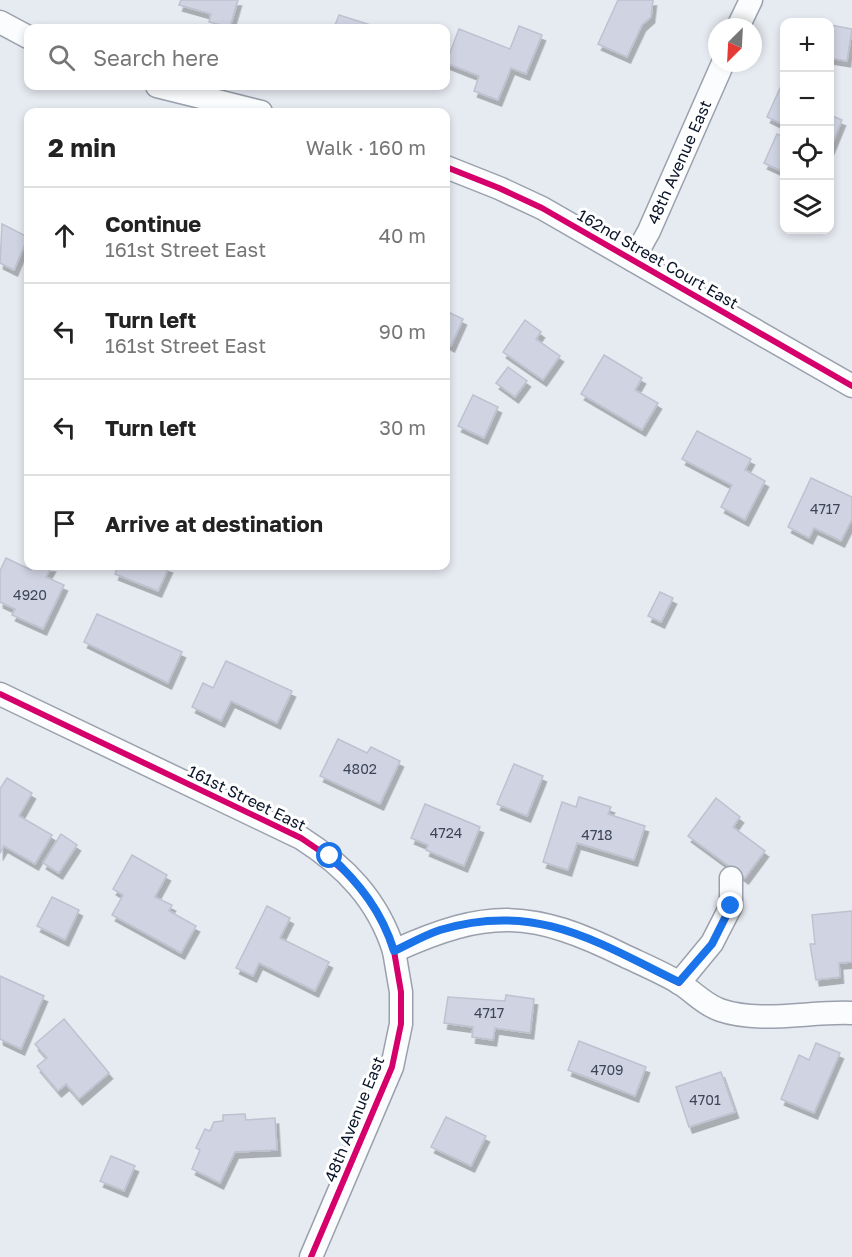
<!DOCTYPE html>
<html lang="en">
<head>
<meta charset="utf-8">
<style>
	body { margin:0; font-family:"Golos Text",sans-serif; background:#f2f2f2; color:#222 }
	.controls { position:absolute; right:18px; top:18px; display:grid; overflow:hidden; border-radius:12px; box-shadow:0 3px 9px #0003 }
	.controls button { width:54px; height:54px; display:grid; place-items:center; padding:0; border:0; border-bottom:2px solid #e0e0e0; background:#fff; color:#222; font:30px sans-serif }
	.compass { position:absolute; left:708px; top:18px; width:54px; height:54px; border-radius:50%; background:#fff; box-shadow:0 3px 9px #0003; rotate:204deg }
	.stop { position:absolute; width:18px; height:18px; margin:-14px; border:4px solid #1a73e8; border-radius:50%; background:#fff }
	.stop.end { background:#1a73e8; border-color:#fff; box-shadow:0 2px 6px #0008 }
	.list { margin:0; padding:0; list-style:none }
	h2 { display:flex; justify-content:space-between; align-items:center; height:78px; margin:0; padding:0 24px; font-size:26px }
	h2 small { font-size:20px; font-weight:400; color:#767676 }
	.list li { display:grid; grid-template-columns:39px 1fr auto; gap:18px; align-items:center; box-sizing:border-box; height:96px; padding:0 24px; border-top:2px solid #e0e0e0 }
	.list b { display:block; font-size:22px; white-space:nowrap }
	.list p { margin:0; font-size:20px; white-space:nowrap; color:#767676 }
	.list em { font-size:20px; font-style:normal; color:#767676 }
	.icon { flex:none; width:33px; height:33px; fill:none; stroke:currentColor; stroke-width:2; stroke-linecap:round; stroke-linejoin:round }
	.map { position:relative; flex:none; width:852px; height:1257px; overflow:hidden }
	.search { position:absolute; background:#fff; box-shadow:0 3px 9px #0003; left:24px; top:24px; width:426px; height:66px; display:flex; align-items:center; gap:15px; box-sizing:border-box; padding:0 21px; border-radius:12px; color:#767676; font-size:22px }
	.panel { position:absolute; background:#fff; box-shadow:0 3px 9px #0003; left:24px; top:108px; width:426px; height:462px; border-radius:12px }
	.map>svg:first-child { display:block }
	.building { fill:#d0d3e2; stroke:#bec1cf; stroke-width:1.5; filter:url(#shadow) }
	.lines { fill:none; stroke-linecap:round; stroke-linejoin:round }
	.minor-casing { stroke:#9aa1ad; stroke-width:25 }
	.minor { stroke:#fbfcfd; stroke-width:22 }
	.cycleway-casing { stroke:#fff; stroke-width:10 }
	.cycleway { stroke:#d6006c; stroke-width:6 }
	.route { stroke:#1a73e8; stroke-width:8 }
	.labels { text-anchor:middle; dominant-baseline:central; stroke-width:6; stroke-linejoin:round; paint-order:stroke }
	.number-label { font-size:14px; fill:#3c4658 }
	.street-label { font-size:16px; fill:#0a1529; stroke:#fff }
</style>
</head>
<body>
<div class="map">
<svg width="852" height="1257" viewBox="0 0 852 1257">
	<defs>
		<filter id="shadow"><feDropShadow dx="3.5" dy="6" stdDeviation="0" flood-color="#0004"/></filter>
	</defs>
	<rect width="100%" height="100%" fill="#e6eaf1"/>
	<g class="building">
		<polygon points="181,0 238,0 230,27 209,22 211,14 179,5"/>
		<polygon points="618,0 653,0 651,17 642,25 627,57 598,44"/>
		<polygon points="339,15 380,28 334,28"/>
		<polygon points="830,25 852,29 847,61 830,58"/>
		<polygon points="519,26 542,35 526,74 511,68 498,100 474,91 479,76 446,63 459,29 510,49"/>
		<polygon points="782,84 784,85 784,125 767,117"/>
		<polygon points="830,115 842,120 830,149"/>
		<polygon points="777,134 784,137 784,172 764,163"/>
		<polygon points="2,224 28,237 14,270 0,263"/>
		<polygon points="446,311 463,319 451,346 446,343"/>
		<polygon points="525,320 541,332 536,339 560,356 543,380 503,352"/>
		<polygon points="604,355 642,378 635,390 658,403 642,430 581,394"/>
		<polygon points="508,367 527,381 515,397 496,383"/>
		<polygon points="473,395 498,407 484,438 458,426"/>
		<polygon points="697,431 751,459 745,470 765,481 745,520 721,507 732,485 682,459"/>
		<polygon points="811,478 852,497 852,519 841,541 814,528 809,538 788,527"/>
		<polygon points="6,558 31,570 33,566 52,566 46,577 64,585 43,629 12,615 15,609 0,602 0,571"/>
		<polygon points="118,566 166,566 169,567 158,591 115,574"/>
		<polygon points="660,592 673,598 661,622 648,616"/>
		<polygon points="97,614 182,652 168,683 84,642"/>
		<polygon points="226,661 292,691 277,723 231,701 221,721 192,707 203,683 213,688"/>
		<polygon points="338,739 367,753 371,747 400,761 380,804 320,776"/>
		<polygon points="514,764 543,776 527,816 497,804"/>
		<polygon points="7,778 32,793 19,816 52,835 35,864 4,846 0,853 0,789"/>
		<polygon points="579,797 611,807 608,814 645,826 634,860 577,843 568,870 543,862 562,802 576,807"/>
		<polygon points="716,798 740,817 733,827 765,851 745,878 688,836"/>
		<polygon points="425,804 480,827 464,866 426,850 428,845 411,838"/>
		<polygon points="61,834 77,845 59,873 43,863"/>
		<polygon points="132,855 167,875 155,897 172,905 169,911 196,926 181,953 112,915 123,895 113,889"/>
		<polygon points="52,897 79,910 65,940 37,926"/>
		<polygon points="267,906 290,918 280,938 329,962 315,991 259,963 253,976 236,968"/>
		<polygon points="852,911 852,962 839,963 840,977 816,980 810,944 815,944 812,915"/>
		<polygon points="0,976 44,996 21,1049 0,1039"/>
		<polygon points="506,995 534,999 530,1033 495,1028 493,1040 472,1037 473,1027 444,1023 448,997 505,1001"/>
		<polygon points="64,1019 109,1073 79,1099 66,1084 58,1091 37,1066 47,1058 35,1044"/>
		<polygon points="579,1041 646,1067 635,1096 568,1070"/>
		<polygon points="816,1043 840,1053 814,1113 781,1099 799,1055 809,1060"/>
		<polygon points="721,1072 735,1112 689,1127 676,1087"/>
		<polygon points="245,1114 246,1120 275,1118 277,1150 235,1152 220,1183 192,1169 200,1150 196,1148 205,1129 210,1131 214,1122 223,1121 223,1115"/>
		<polygon points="446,1117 486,1136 471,1166 431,1147"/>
		<polygon points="111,1156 135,1166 124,1191 100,1181"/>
	</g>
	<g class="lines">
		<defs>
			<g id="minor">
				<polyline points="0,22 28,37"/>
				<polyline points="738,27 751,0"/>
				<polyline points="157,86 261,112"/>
				<polyline points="446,167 499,188 542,208 852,386"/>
				<polyline points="633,260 649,231 723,63"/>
				<path d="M0,694L301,838C345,866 378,900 394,951C489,908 532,910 625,956C642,964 661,972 678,982C693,991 703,1004 720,1010C761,1024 809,1011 852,1013"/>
				<polyline points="679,983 712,943 731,906 731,878"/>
				<polyline points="311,1257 392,1067 401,1024 401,992 394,951"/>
			</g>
		</defs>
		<use href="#minor" class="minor-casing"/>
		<use href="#minor" class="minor"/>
		<defs>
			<g id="cycleway">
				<polyline points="446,167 499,188 542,208 852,386"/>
				<path d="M0,694L301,838C345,866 378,900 394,951C409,944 425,935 440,930C536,901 597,942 679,983"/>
				<polyline points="311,1257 392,1067 401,1024 401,992 394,951"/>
			</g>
		</defs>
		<use href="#cycleway" class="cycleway-casing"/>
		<use href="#cycleway" class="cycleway"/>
	</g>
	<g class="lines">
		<path class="route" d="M330,856C360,884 382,912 394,951C409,944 425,935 440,930C536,901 597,942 679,982L712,944L731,906"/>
	</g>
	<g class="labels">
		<g class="number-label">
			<text x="825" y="508">4717</text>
			<text x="30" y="594">4920</text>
			<text x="360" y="768">4802</text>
			<text x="446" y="832">4724</text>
			<text x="597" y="834">4718</text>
			<text x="489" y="1012">4717</text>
			<text x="607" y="1069">4709</text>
			<text x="705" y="1099">4701</text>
		</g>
		<g class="street-label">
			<text transform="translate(679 162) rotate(-66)">48th Avenue East</text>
			<text transform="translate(658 259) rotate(30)">162nd Street Court East</text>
			<text transform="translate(247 798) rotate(26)">161st Street East</text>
			<text transform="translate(354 1119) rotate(-68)">48th Avenue East</text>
		</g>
	</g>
</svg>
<div class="controls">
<button>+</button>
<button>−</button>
<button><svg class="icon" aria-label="locate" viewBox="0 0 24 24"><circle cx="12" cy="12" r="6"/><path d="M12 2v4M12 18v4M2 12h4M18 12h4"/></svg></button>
<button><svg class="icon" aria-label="layers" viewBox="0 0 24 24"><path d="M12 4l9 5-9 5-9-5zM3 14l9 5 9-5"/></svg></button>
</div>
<svg class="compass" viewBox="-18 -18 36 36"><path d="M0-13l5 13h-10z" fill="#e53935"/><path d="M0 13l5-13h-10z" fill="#767676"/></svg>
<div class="stop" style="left:330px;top:856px"></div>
<div class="stop end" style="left:731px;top:906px"></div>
<div class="search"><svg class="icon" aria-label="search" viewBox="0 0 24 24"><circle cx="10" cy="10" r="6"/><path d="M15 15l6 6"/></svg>Search here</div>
<section class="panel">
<h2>2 min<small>Walk · 160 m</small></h2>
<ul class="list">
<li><svg class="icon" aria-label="ahead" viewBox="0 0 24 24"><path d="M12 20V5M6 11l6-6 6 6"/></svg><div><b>Continue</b><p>161st Street East</p></div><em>40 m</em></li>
<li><svg class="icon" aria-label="left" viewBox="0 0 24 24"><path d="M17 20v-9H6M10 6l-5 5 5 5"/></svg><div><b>Turn left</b><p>161st Street East</p></div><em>90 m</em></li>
<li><svg class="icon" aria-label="left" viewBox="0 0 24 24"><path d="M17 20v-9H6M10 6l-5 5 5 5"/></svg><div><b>Turn left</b></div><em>30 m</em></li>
<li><svg class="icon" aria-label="arrive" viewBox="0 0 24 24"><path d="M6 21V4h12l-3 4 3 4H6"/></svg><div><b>Arrive at destination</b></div></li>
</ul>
</section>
</div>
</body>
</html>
